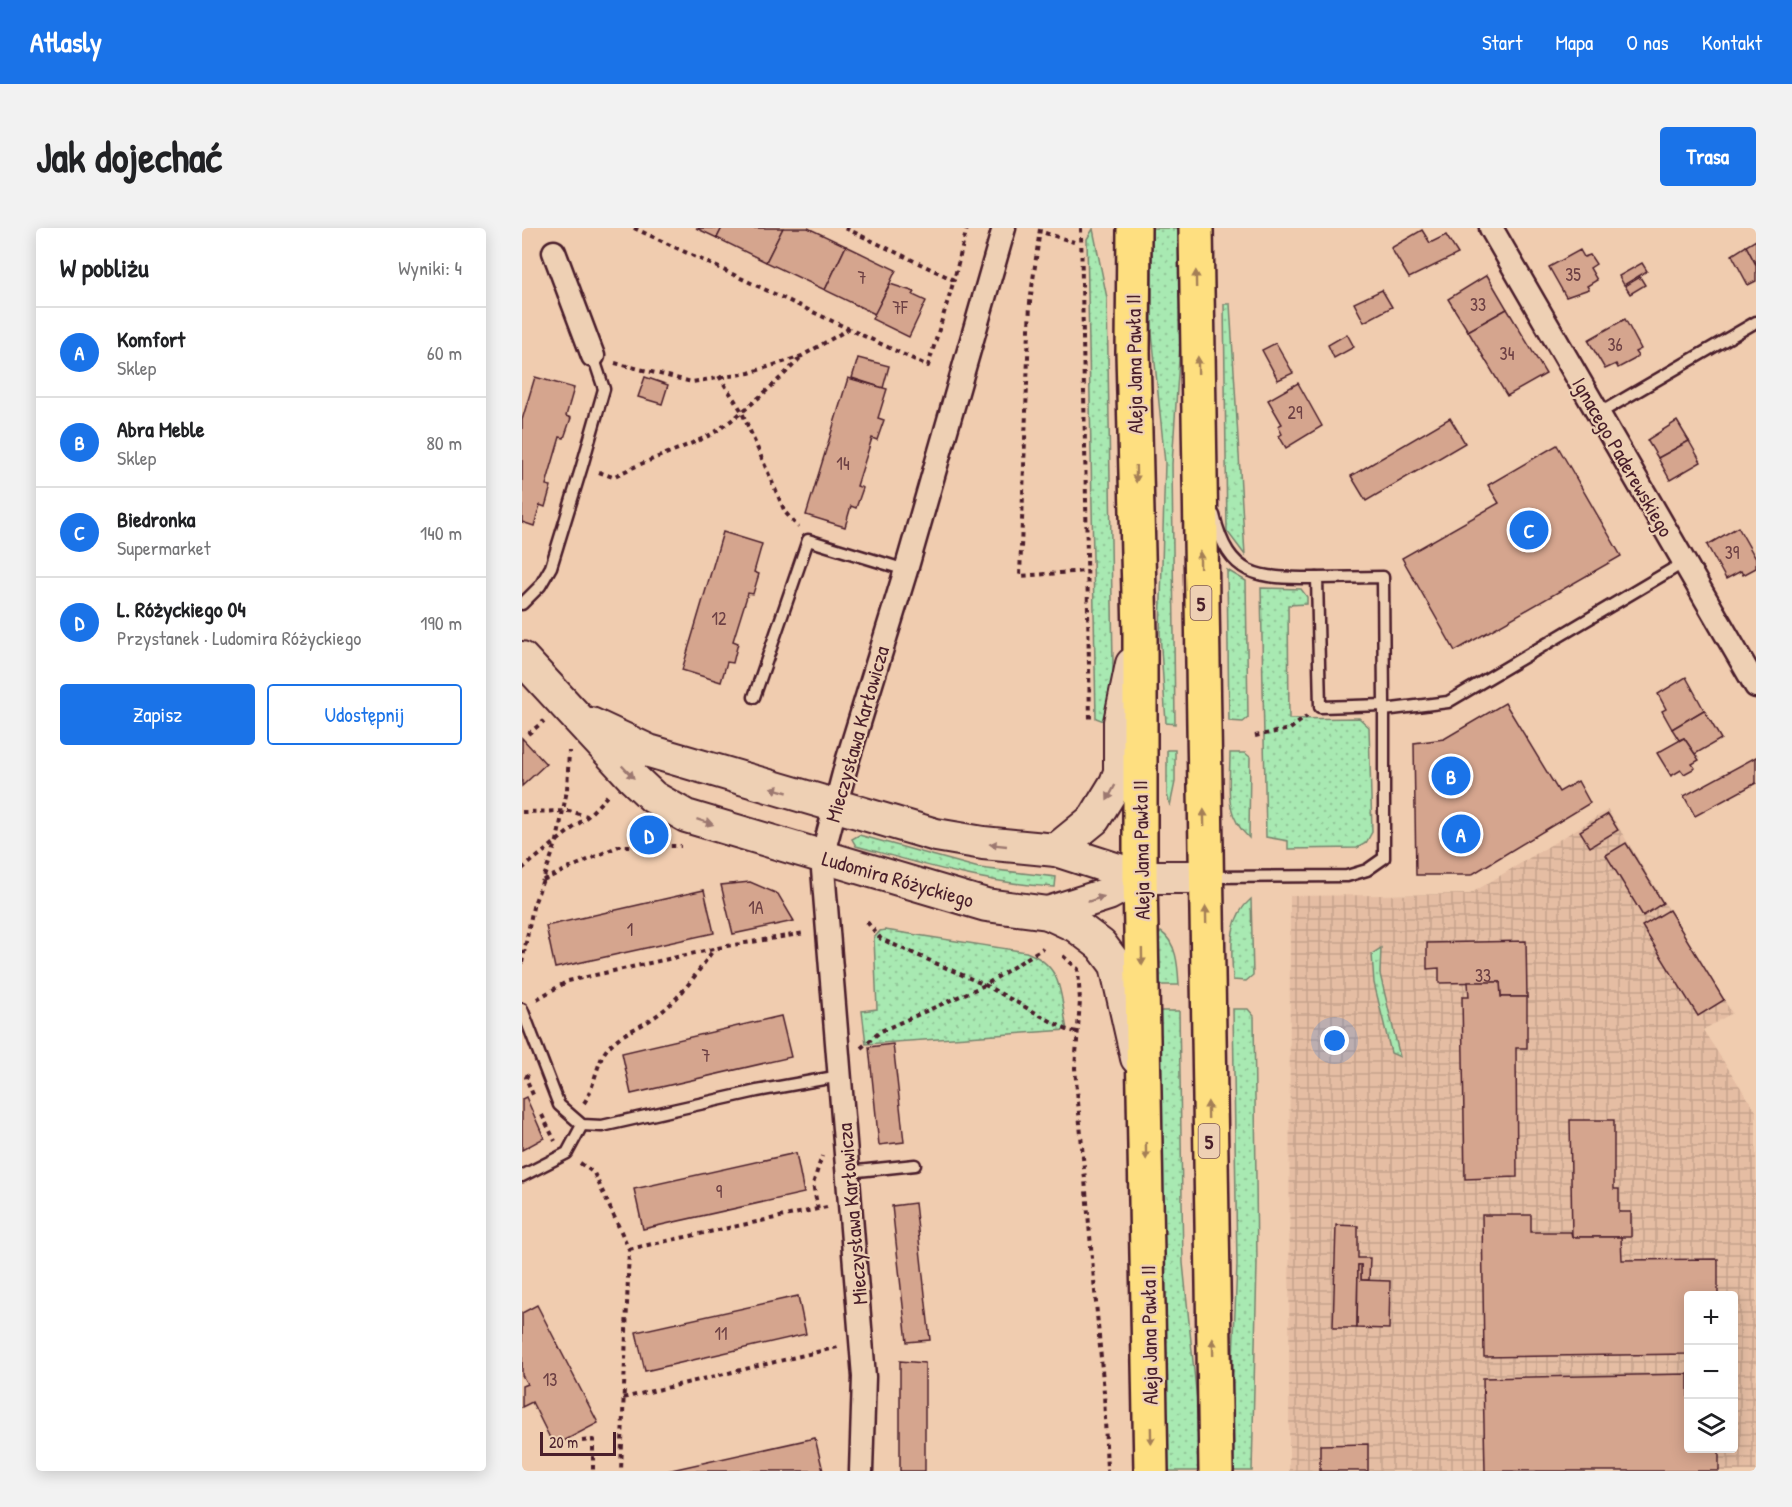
<!DOCTYPE html>
<html lang="pl">
<head>
<meta charset="utf-8">
<style>
	body { margin:0; font-family:"Patrick Hand",sans-serif; background:#f2f2f2; color:#202124 }
	.controls { position:absolute; right:18px; bottom:18px; display:grid; overflow:hidden; border-radius:6px; box-shadow:0 3px 15px #0003 }
	.controls button { width:54px; height:54px; display:grid; place-items:center; padding:0; border:0; border-bottom:2px solid #e0e0e0; background:#fff; color:#202124; font:30px sans-serif }
	.scale { position:absolute; left:18px; bottom:15px; width:76px; box-sizing:border-box; padding-left:6px; border:3px solid #4a1f2b; border-top:0; font-size:16px; line-height:21px; white-space:nowrap; color:#4a1f2b; -webkit-text-stroke:4px #eed0b4; paint-order:stroke }
	.you { position:absolute; left:813px; top:813px; width:21px; height:21px; margin:-15px; border:4px solid #fff; border-radius:50%; background:#1a73e8; box-shadow:0 0 0 9px #1a73e833 }
	.badge { display:grid; place-items:center; width:39px; height:39px; border-radius:50%; background:#1a73e8; color:#fff; font-size:20px; font-weight:700 }
	.pin { position:absolute; translate:-50% -50%; border:3px solid #fff; box-shadow:0 2px 6px #0006 }
	.list { margin:0; padding:0; list-style:none }
	h2 { display:flex; justify-content:space-between; align-items:center; height:78px; margin:0; padding:0 24px; font-size:26px }
	h2 small { font-size:20px; font-weight:400; color:#757577 }
	.list li { display:grid; grid-template-columns:39px 1fr auto; gap:18px; align-items:center; box-sizing:border-box; height:90px; padding:0 24px; border-top:2px solid #e0e0e0 }
	.list b { display:block; font-size:22px; white-space:nowrap }
	.list p { margin:0; font-size:20px; white-space:nowrap; color:#757577 }
	.list em { font-size:20px; font-style:normal; color:#757577 }
	.actions { display:flex; gap:12px; padding:18px 24px }
	.actions a { flex:1; padding:14px 0; border:2px solid #1a73e8; border-radius:6px; text-align:center; font-size:21px; color:#1a73e8 }
	.actions .main { background:#1a73e8; color:#fff }
	.icon { flex:none; width:33px; height:33px; fill:none; stroke:currentColor; stroke-width:2; stroke-linecap:round; stroke-linejoin:round }
	.map { position:relative; flex:none; width:1234px; height:1243px; overflow:hidden; border-radius:6px }
	header { display:flex; align-items:center; gap:36px; box-sizing:border-box; height:84px; padding:0 30px; background:#1a73e8; color:#fff }
	header strong { font-size:28px }
	nav { display:flex; gap:33px; margin-inline-start:auto; font-size:21px }
	.intro { display:flex; align-items:center; justify-content:space-between; box-sizing:border-box; height:144px; padding:0 36px }
	h1 { margin:0; font-size:42px }
	.button { padding:15px 27px; border-radius:6px; background:#1a73e8; color:#fff; font-size:21px; font-weight:700 }
	main { display:flex; gap:36px; padding:0 36px }
	aside { flex:1; background:#fff; border-radius:6px; box-shadow:0 3px 15px #0003 }
	.map>svg:first-child { display:block }
	.industrial { fill:url(#industrial-grid); fill-rule:evenodd }
	.grass { fill:url(#grass-dots); stroke:#79846e; stroke-width:1.5 }
	.building { fill:#d5a58e; stroke:#4a1f2b; stroke-width:1.5 }
	.lines { fill:none; stroke-linecap:round; stroke-linejoin:round }
	.lane-casing { stroke:#4a1f2b; stroke-width:15 }
	.street-casing { stroke:#4a1f2b; stroke-width:27 }
	.secondary-casing { stroke:#4a1f2b; stroke-width:36 }
	.primary-casing { stroke:#4a1f2b; stroke-width:38 }
	.path { stroke:#4a1f2b; stroke-width:4; stroke-dasharray:4.5 4.5; stroke-linecap:butt }
	.lane { stroke:#eed0b4; stroke-width:10 }
	.street { stroke:#eed0b4; stroke-width:22 }
	.secondary { stroke:#eed0b4; stroke-width:32 }
	.primary { stroke:#fedf80; stroke-width:33 }
	.oneway { fill:#a47f56 }
	.oneway2 { fill:#9c7870 }
	.labels { text-anchor:middle; dominant-baseline:central; stroke-width:4.5; stroke-linejoin:round; paint-order:stroke }
	.number-label { font-size:18px; fill:#6d4044 }
	.shield { fill:#eed0b4; stroke:#7b5454; stroke-width:1.5 }
	.shield-label { font-size:20px; font-weight:bold; fill:#4a1f2b }
	.street-label { font-size:21px; fill:#4a1f2b; stroke:#eed0b4 }
</style>
</head>
<body>
<header>
<strong>Atlasly</strong>
<nav><a>Start</a><a>Mapa</a><a>O nas</a><a>Kontakt</a></nav>
</header>
<div class="intro"><h1>Jak dojechać</h1><a class="button">Trasa</a></div>
<main>
<aside>
<h2>W pobliżu<small>Wyniki: 4</small></h2>
<ul class="list">
<li><span class="badge">A</span><div><b>Komfort</b><p>Sklep</p></div><em>60 m</em></li>
<li><span class="badge">B</span><div><b>Abra Meble</b><p>Sklep</p></div><em>80 m</em></li>
<li><span class="badge">C</span><div><b>Biedronka</b><p>Supermarket</p></div><em>140 m</em></li>
<li><span class="badge">D</span><div><b>L. Różyckiego 04</b><p>Przystanek · Ludomira Różyckiego</p></div><em>190 m</em></li>
</ul>
<div class="actions"><a class="main">Zapisz</a><a>Udostępnij</a></div>
</aside>
<div class="map">
<svg width="1234" height="1243" viewBox="0 0 1234 1243">
	<defs>
		<pattern id="industrial-grid" width="8" height="8" patternUnits="userSpaceOnUse" patternTransform="scale(1.5)"><rect width="8" height="8" fill="#e5bda3"/><path d="M0 4h8M4 0v8" fill="none" stroke="#c6a28c"/></pattern>
		<pattern id="grass-dots" width="8" height="8" patternUnits="userSpaceOnUse" patternTransform="scale(1.5)"><rect width="8" height="8" fill="#a8e9b2"/><path d="M2 2h.1M6 6h.1" fill="none" stroke="#92c799" stroke-width="1.8" stroke-linecap="round"/></pattern>
	</defs>
	<rect width="100%" height="100%" fill="#f0ccaf"/>
	<filter id="ink" filterUnits="userSpaceOnUse"><feTurbulence type="fractalNoise" baseFrequency=".0167" numOctaves="2"/><feDisplacementMap in="SourceGraphic" scale="12" xChannelSelector="R" yChannelSelector="G"/><feConvolveMatrix kernelMatrix="1 2 1 2 8 2 1 2 1" color-interpolation-filters="sRGB"/></filter>
	<g filter="url(#ink)">
		<path class="industrial" d="M1086,582L1210,785L1181,802L1234,883V1243H767L768,668L948,666ZM1166,1068H1212V1220H1166Z"/>
		<g class="grass">
			<polygon points="630,0 660,0 659,101 650,236 653,496 644,495 638,405 643,235 630,105"/>
			<polygon points="571,1 585,70 592,497 574,490 565,11"/>
			<polygon points="702,76 708,76 723,327 705,303"/>
			<polygon points="705,342 724,353 726,490 721,494 707,493"/>
			<polygon points="739,360 779,361 785,369 785,376 766,377 767,491 837,490 847,499 850,604 844,615 835,620 766,621 766,613 744,609"/>
			<polygon points="645,522 653,522 653,554 648,578 645,566"/>
			<path d="M708,525H723L728,529L727,610C701,585 708,559 708,525Z"/>
			<path d="M337,607L457,640L534,649L533,659C464,656 400,636 334,618L330,611Z"/>
			<path d="M729,671L731,747L724,753L711,752C710,723 704,692 729,671Z"/>
			<path d="M363,702L504,724C542,738 538,767 545,802L344,816L340,783L355,781L352,710L358,703Z"/>
			<path d="M639,704C655,714 656,740 657,757H638L637,707Z"/>
			<polygon points="859,720 858,746 878,829 869,825 852,755 850,726"/>
			<polygon points="711,781 726,781 732,788 735,1035 730,1243 710,1243 709,1177 715,1037"/>
			<polygon points="638,783 657,783 661,1035 678,1202 678,1243 645,1243"/>
		</g>
		<g class="building">
			<polygon points="174,0 200,0 195,10"/>
			<polygon points="200,0 261,0 244,34 195,10"/>
			<polygon points="261,0 286,0 324,18 303,62 244,34"/>
			<polygon points="900,2 908,15 924,7 936,26 887,50 869,20"/>
			<polygon points="1234,12 1234,37 1224,18"/>
			<polygon points="324,18 374,42 353,86 303,62"/>
			<polygon points="1224,18 1234,37 1234,53 1226,57 1210,27"/>
			<polygon points="1058,22 1062,29 1068,27 1074,36 1068,40 1075,52 1065,58 1067,61 1044,69 1027,39"/>
			<polygon points="1120,35 1125,43 1102,57 1097,48"/>
			<polygon points="965,47 985,81 946,103 926,71"/>
			<polygon points="1118,49 1123,57 1108,66 1103,58"/>
			<polygon points="368,56 393,64 391,67 404,73 387,109 350,91"/>
			<polygon points="860,62 870,79 842,94 832,75"/>
			<polygon points="985,81 1024,146 985,168 946,103"/>
			<polygon points="1103,91 1119,121 1113,124 1116,128 1111,132 1096,140 1094,136 1083,141 1066,112"/>
			<polygon points="825,106 832,119 812,130 806,117"/>
			<polygon points="754,115 771,145 756,152 740,122"/>
			<polygon points="336,130 367,138 361,160 330,150"/>
			<polygon points="13,149 52,160 44,188 49,190 42,210 38,209 24,257 29,258 23,279 18,277 12,298 0,294 0,192"/>
			<polygon points="123,149 146,157 140,176 116,169"/>
			<polygon points="326,150 365,161 356,190 362,192 355,212 350,210 335,258 341,260 334,280 329,278 323,299 284,287"/>
			<polygon points="776,155 800,198 764,220 757,208 760,206 756,198 760,196 746,172"/>
			<polygon points="928,190 943,215 844,273 829,248"/>
			<polygon points="1155,193 1167,213 1136,230 1125,212"/>
			<polygon points="1167,213 1179,234 1148,252 1136,230"/>
			<polygon points="1035,217 1099,328 933,423 880,330 977,275 966,257"/>
			<polygon points="1216,299 1234,331 1234,340 1221,347 1219,343 1204,351 1185,317"/>
			<polygon points="201,304 240,316 232,344 237,346 231,366 226,365 211,413 216,415 211,435 205,434 199,454 160,442"/>
			<polygon points="1164,449 1182,482 1150,501 1140,483 1144,481 1136,466"/>
			<polygon points="983,475 1037,564 1056,553 1068,575 949,647 894,647 892,515 922,511"/>
			<polygon points="1182,482 1199,511 1173,526 1162,510 1157,512 1150,501"/>
			<polygon points="0,510 24,536 0,558"/>
			<polygon points="1162,510 1177,532 1170,536 1173,540 1162,546 1159,542 1149,548 1135,525"/>
			<polygon points="1234,529 1234,555 1173,588 1162,568"/>
			<polygon points="1086,586 1096,602 1068,619 1058,603"/>
			<polygon points="1104,615 1141,675 1121,688 1084,627"/>
			<polygon points="228,654 256,666 272,693 211,706 199,657"/>
			<polygon points="182,662 192,705 33,740 24,698"/>
			<polygon points="1147,682 1202,772 1176,788 1120,698"/>
			<polygon points="1004,713 1005,769 979,769 978,754 917,755 917,740 905,741 905,715"/>
			<polygon points="946,754 978,754 979,769 1005,769 1005,820 994,820 995,949 943,951 940,769 947,769"/>
			<polygon points="259,788 269,829 109,866 100,825"/>
			<polygon points="371,816 382,914 357,917 347,819"/>
			<polygon points="4,869 22,910 0,922 0,871"/>
			<polygon points="1048,892 1092,892 1092,961 1097,961 1097,984 1109,984 1109,1009 1050,1009"/>
			<polygon points="274,925 282,965 121,1001 112,961"/>
			<polygon points="393,975 408,1112 385,1114 370,978"/>
			<polygon points="960,987 1009,987 1009,1004 1049,1004 1050,1009 1099,1009 1100,1032 1196,1031 1196,1068 1166,1068 1166,1126 962,1129"/>
			<polygon points="814,997 836,998 836,1030 848,1030 847,1052 839,1052 839,1037 836,1037 835,1100 811,1100"/>
			<polygon points="836,1037 839,1037 839,1052 868,1053 867,1101 835,1100"/>
			<polygon points="276,1068 284,1106 123,1143 114,1104"/>
			<polygon points="15,1077 76,1195 32,1218 10,1174 0,1179 0,1158 5,1156 0,1147 0,1085"/>
			<polygon points="378,1133 403,1135 403,1243 378,1243"/>
			<polygon points="1166,1146 1166,1220 1197,1220 1197,1243 963,1243 961,1150"/>
			<polygon points="293,1210 301,1243 145,1243"/>
			<polygon points="846,1216 846,1243 798,1243 798,1217"/>
		</g>
		<g class="lines">
			<defs>
				<g id="lane">
					<polyline points="1076,186 1234,94"/>
					<path d="M692,287C707,351 737,350 795,350"/>
					<polyline points="0,376 18,358 29,339 60,238 82,161 71,128"/>
					<polyline points="232,469 286,312 384,342"/>
					<polyline points="862,482 862,477 861,349 795,350 798,479 862,477"/>
					<polyline points="686,649 825,648 845,642 862,630 862,482 926,474 1161,335"/>
					<polyline points="0,781 37,877 60,897 80,898 235,863 318,848"/>
					<polyline points="326,944 393,937"/>
					<polyline points="0,948 45,925 60,897"/>
				</g>
				<g id="street">
					<polyline points="969,0 1234,458"/>
					<polyline points="32,24 71,128"/>
					<polyline points="339,1243 342,1149 300,629 325,534 384,342 482,0"/>
				</g>
				<g id="secondary">
					<polyline points="0,430 112,551 131,569 164,588 464,677 526,685 554,698 579,717 594,737 615,830"/>
					<polyline points="69,496 127,523 414,607 461,615 534,622 618,649"/>
					<polyline points="534,622 572,591 594,555 598,544 598,494 610,436"/>
					<polyline points="526,685 586,666 618,649 683,649"/>
				</g>
				<g id="primary">
					<polyline points="612,0 611,124 618,406 618,649 629,1243"/>
					<polyline points="674,0 694,1243"/>
				</g>
			</defs>
			<use href="#lane" class="lane-casing"/>
			<use href="#street" class="street-casing"/>
			<use href="#secondary" class="secondary-casing"/>
			<use href="#primary" class="primary-casing"/>
			<g class="path">
				<polyline points="112,0 406,138 432,52"/>
				<polyline points="323,0 432,52 445,0"/>
				<polyline points="559,0 568,492"/>
				<polyline points="518,1 508,74 498,348 564,343"/>
				<polyline points="523,5 552,14"/>
				<polyline points="93,135 170,154 227,145 280,128 325,102"/>
				<polyline points="197,148 219,182 263,284 276,299"/>
				<path d="M77,244L91,249C122,233 154,223 184,209C209,197 260,150 279,129"/>
				<polyline points="6,506 22,493"/>
				<polyline points="733,508 768,501 785,488"/>
				<polyline points="0,584 47,583 65,588"/>
				<polyline points="0,641 66,588 88,565"/>
				<polyline points="21,652 97,618 159,618"/>
				<polyline points="345,694 359,711 463,757 545,802 555,804"/>
				<polyline points="541,728 556,741 558,773 553,840 582,1164 585,1243"/>
				<polyline points="0,735 11,679 35,613 45,562 47,523"/>
				<polyline points="15,771 46,753 205,718 283,705"/>
				<polyline points="339,820 359,803 463,757 521,720"/>
				<polyline points="6,846 4,850 12,869"/>
				<path d="M62,875C73,859 74,835 85,821C98,805 116,801 131,790C157,773 175,745 192,721"/>
				<polyline points="20,887 33,913"/>
				<polyline points="58,935 72,945 107,1021 99,1243"/>
				<polyline points="296,981 291,956 300,928"/>
				<polyline points="107,1021 305,979"/>
				<polyline points="101,1170 316,1119"/>
				<polyline points="60,1213 71,1212 71,1243"/>
			</g>
			<use href="#lane" class="lane"/>
			<use href="#street" class="street"/>
			<use href="#secondary" class="secondary"/>
			<use href="#primary" class="primary"/>
		</g>
		<defs><path id="oneway-solid" d="M-6-.8H1V-3.2L6.5 0L1 3.2V.8H-6Z" transform="scale(1.5)"/></defs>
		<g class="oneway">
			<use href="#oneway-solid" transform="translate(674 51) rotate(-91)"/>
			<use href="#oneway-solid" transform="translate(676 137) rotate(-91)"/>
			<use href="#oneway-solid" transform="translate(614 246) rotate(89)"/>
			<use href="#oneway-solid" transform="translate(678 332) rotate(-91)"/>
			<use href="#oneway-solid" transform="translate(682 590) rotate(-91)"/>
			<use href="#oneway-solid" transform="translate(684 687) rotate(-91)"/>
			<use href="#oneway-solid" transform="translate(620 729) rotate(89)"/>
			<use href="#oneway-solid" transform="translate(686 882) rotate(-91)"/>
			<use href="#oneway-solid" transform="translate(624 923) rotate(89)"/>
			<use href="#oneway-solid" transform="translate(691 1119) rotate(-91)"/>
			<use href="#oneway-solid" transform="translate(629 1208) rotate(89)"/>
		</g>
		<g class="oneway2">
			<use href="#oneway-solid" transform="translate(106 544) rotate(46)"/>
			<use href="#oneway-solid" transform="translate(257 562) rotate(-164)"/>
			<use href="#oneway-solid" transform="translate(589 565) rotate(118)"/>
			<use href="#oneway-solid" transform="translate(183 594) rotate(18)"/>
			<use href="#oneway-solid" transform="translate(476 617) rotate(-174)"/>
			<use href="#oneway-solid" transform="translate(574 671) rotate(-18)"/>
		</g>
	</g>
	<g class="labels">
		<g class="number-label">
			<text x="1051" y="46">35</text>
			<text x="340" y="49">7</text>
			<text x="956" y="76">33</text>
			<text x="378" y="79">7F</text>
			<text x="1093" y="116">36</text>
			<text x="985" y="125">34</text>
			<text x="773" y="184">29</text>
			<text x="321" y="235">14</text>
			<text x="1210" y="324">39</text>
			<text x="197" y="390">12</text>
			<text x="234" y="679">1A</text>
			<text x="108" y="701">1</text>
			<text x="961" y="747">33</text>
			<text x="184" y="827">7</text>
			<text x="197" y="963">9</text>
			<text x="199" y="1105">11</text>
			<text x="28" y="1151">13</text>
		</g>
		<g class="shield">
			<rect x="668.5" y="358" width="21" height="34" rx="4.5"/>
			<rect x="676.5" y="896" width="21" height="34" rx="4.5"/>
		</g>
		<g class="shield-label">
			<text x="679" y="375">5</text>
			<text x="687" y="913">5</text>
		</g>
		<g class="street-label">
			<text transform="translate(612 136) rotate(-91)">Aleja Jana Pawła II</text>
			<text transform="translate(1101 229) rotate(60)">Ignacego Paderewskiego</text>
			<text transform="translate(335 506) rotate(-74)">Mieczysława Karłowicza</text>
			<text transform="translate(619 622) rotate(-91)">Aleja Jana Pawła II</text>
			<text transform="translate(376 651) rotate(16)">Ludomira Różyckiego</text>
			<text transform="translate(330 986) rotate(-95)">Mieczysława Karłowicza</text>
			<text transform="translate(627 1107) rotate(-91)">Aleja Jana Pawła II</text>
		</g>
	</g>
</svg>
<div class="controls">
<button>+</button>
<button>−</button>
<button><svg class="icon" aria-label="layers" viewBox="0 0 24 24"><path d="M12 4l9 5-9 5-9-5zM3 14l9 5 9-5"/></svg></button>
</div>
<div class="scale">20 m</div>
<div class="you"></div>
<div class="pin badge" style="left:939px;top:606px">A</div>
<div class="pin badge" style="left:929px;top:548px">B</div>
<div class="pin badge" style="left:1007px;top:302px">C</div>
<div class="pin badge" style="left:127px;top:607px">D</div>
</div>
</main>
</body>
</html>
